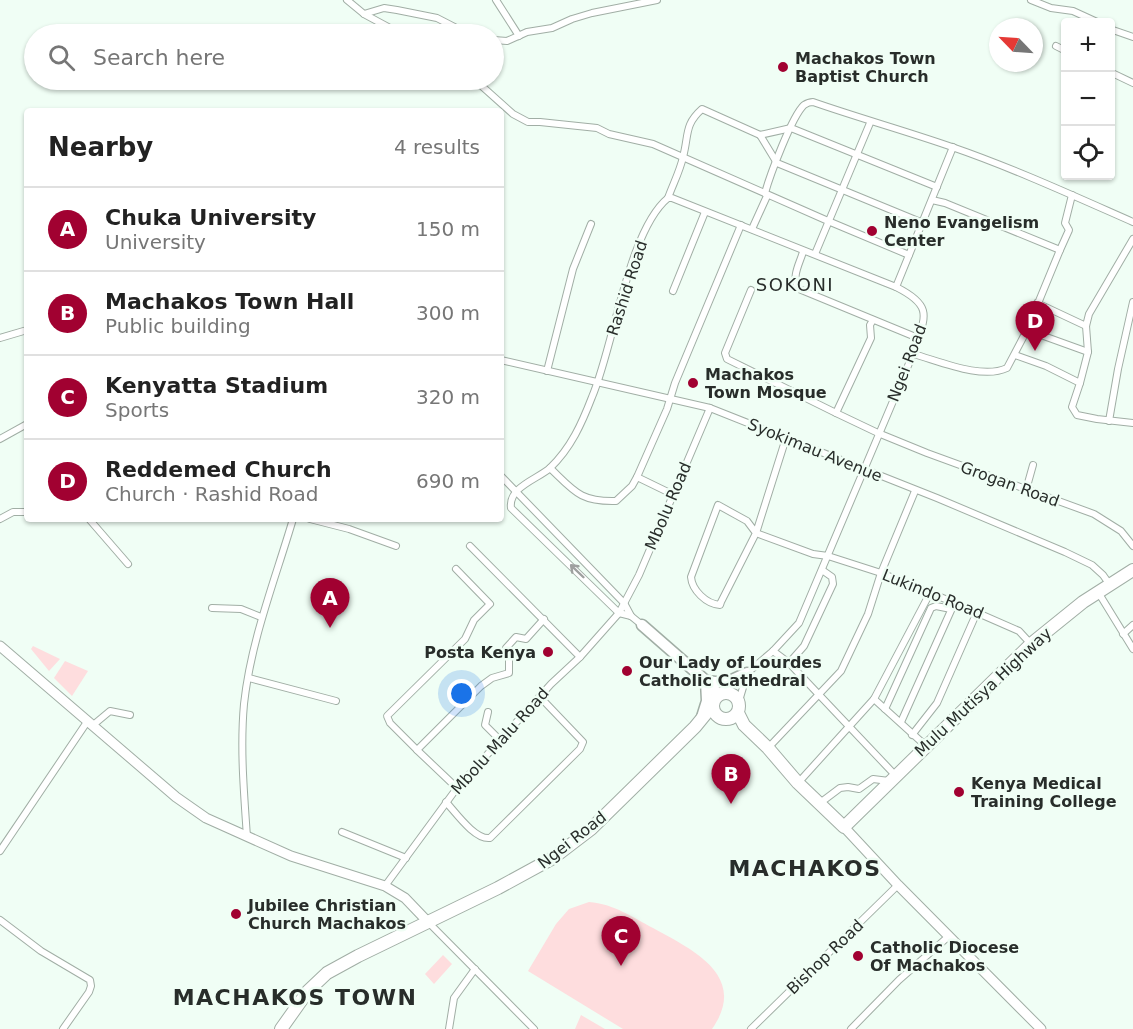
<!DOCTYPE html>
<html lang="en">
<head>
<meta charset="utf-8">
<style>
	body { margin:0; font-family:"DejaVu Sans",sans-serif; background:#f6f6f6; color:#222 }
	.controls { position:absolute; right:18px; top:18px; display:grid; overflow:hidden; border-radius:6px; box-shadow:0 2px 4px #0004 }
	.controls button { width:54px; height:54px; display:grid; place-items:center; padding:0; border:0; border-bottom:2px solid #e0e0e0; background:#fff; color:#222; font:30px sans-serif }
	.compass { position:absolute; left:989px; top:18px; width:54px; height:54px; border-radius:50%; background:#fff; box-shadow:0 2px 4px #0004; rotate:295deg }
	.you { position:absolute; left:462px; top:694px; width:21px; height:21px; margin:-15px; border:4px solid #fff; border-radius:50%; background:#1a73e8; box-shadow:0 0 0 9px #1a73e833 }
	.badge { display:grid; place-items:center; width:39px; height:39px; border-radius:50%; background:#a10131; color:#fff; font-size:20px; font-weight:700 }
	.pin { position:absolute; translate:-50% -50px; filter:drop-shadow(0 2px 3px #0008) }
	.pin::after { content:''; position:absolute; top:32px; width:21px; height:18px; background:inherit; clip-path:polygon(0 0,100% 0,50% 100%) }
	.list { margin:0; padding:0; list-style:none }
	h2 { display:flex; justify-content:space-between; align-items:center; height:78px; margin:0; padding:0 24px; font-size:26px }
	h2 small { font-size:20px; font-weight:400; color:#767676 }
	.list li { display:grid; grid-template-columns:39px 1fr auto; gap:18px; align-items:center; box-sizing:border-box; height:84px; padding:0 24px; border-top:2px solid #e0e0e0 }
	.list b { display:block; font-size:22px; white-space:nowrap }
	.list p { margin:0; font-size:20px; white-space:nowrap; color:#767676 }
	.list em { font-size:20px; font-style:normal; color:#767676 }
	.icon { flex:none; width:33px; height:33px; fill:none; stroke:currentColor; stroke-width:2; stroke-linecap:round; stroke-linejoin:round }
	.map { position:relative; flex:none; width:1133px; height:1029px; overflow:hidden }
	.search { position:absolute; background:#fff; box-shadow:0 2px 4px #0004; left:24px; top:24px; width:480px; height:66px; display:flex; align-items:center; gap:15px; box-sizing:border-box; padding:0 21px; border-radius:33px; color:#767676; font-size:22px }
	.panel { position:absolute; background:#fff; box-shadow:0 2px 4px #0004; left:24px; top:108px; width:480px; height:414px; border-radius:6px }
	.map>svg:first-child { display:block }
	.grass { fill:#feddde }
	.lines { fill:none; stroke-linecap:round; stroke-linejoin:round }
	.street-casing { stroke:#a1aea5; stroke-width:8 }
	.secondary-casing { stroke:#a1aea5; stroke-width:11 }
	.primary-casing { stroke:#a1aea5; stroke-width:13 }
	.highway-casing { stroke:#a1aea5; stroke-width:14 }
	.street { stroke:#fff; stroke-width:6 }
	.secondary { stroke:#fff; stroke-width:9 }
	.primary { stroke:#fff; stroke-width:10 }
	.highway { stroke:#fff; stroke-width:12 }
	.oneway { stroke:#9ea09f }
	.poi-dot { fill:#a10131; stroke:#f0fef5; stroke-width:2 }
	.labels { text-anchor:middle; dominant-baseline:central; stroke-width:5; stroke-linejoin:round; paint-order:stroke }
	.poi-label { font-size:16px; font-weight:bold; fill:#282d2a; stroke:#f0fef5; text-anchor:start }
	.street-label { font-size:16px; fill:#282d2a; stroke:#f0fef5 }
	.neighbourhood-label { font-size:18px; letter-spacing:1.5px; fill:#282d2a; stroke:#f0fef5 }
	.district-label { font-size:22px; font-weight:bold; letter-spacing:1.5px; fill:#282d2a; stroke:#f0fef5 }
</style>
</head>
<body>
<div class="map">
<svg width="1133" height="1029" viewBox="0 0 1133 1029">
	<rect width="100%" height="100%" fill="#f0fef5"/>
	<g class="grass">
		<polygon points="33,646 60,659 49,671 31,649"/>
		<polygon points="65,661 88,671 72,696 54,678"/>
		<path d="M589,902C614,904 632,917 653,928C693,950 749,976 712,1029H623L528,971L556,924L569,909Z"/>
		<polygon points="443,955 452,964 434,984 425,974"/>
		<polygon points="581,1015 605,1029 575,1029"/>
	</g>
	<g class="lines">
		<defs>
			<g id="street">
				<polyline points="347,0 364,14 401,34"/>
				<polyline points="496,0 519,36"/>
				<polyline points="1031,0 1051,8 1073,11 1097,22"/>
				<polyline points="364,14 384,8 397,10 437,18 468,34"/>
				<polyline points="1110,29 1133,37"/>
				<polyline points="494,40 507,41 527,32 552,28 572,19 592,13 657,0"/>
				<polyline points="1056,46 1066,51"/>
				<polyline points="1110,72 1133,83"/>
				<polyline points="475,80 513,114 528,122 540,122 597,128 609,134 653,144 828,221 909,255"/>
				<polyline points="760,135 791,128 937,187"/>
				<path d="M668,198C673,184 680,171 683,157C689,135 684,125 702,109L760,135L777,163L923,223"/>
				<path d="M752,229L767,196L765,193C770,175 792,116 804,105C807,103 810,102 813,102C859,118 906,131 952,147C1013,168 1074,196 1133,222"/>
				<polyline points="1060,250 1069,230 1065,223 1072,195"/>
				<path d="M803,252C799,265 791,277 799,289L918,338"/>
				<polyline points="815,254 870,123"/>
				<polyline points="751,290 725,353 727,359 836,413 871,338 870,325 873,320"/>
				<polyline points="673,291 705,212"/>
				<polyline points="1037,303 1086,326"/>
				<polyline points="1027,330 1088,352"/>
				<polyline points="0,338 27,330"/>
				<path d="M913,354C939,361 982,380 1007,368L1027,330L1060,250L945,203L932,200"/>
				<polyline points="1015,355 1046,366 1080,383 1072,407 1077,415 1097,419 1133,423"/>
				<polyline points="501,360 710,408 937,498 1065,552 1092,565 1103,575 1110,585"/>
				<polyline points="547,371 573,269 591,224"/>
				<polyline points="1080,383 1088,352 1086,326 1089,314 1133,239"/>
				<polyline points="836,413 878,433 927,453 1094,514 1121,531 1133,546"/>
				<polyline points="1109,421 1118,369 1133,302"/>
				<path d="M786,438L756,533L721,602L720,605C706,604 692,590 691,577L718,505L747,521L756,533L813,554L828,556L881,573L955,603L1019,631L1031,644"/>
				<polyline points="0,439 27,424"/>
				<path d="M550,468C574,491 580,502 616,501L632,486L637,477L667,409L675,383L741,225"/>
				<polyline points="501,476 624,603 631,616"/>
				<polyline points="637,477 672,494"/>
				<polyline points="1026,490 1033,465"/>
				<polyline points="0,519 13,512 27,512"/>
				<polyline points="89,519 128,564"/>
				<polyline points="310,519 349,529 396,546"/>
				<polyline points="470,546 580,657"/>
				<polyline points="1098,592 1133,649"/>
				<polyline points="212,608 241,609 261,617"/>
				<path d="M619,613L511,508C508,487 538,479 550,468C571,448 582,423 592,397C614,346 628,231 668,198H672L896,287"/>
				<polyline points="619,613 631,616 642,625"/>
				<polyline points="1123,634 1133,625"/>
				<polyline points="773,651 789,663 895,775"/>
				<polyline points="789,663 804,646 833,584 832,577 822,570"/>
				<path d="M746,674L773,651L799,623L913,354C924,318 936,307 896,287L953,147"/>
				<polyline points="249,678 336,701"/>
				<polyline points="723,693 738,680"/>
				<polyline points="874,699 930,593"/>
				<polyline points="739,701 747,674"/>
				<polyline points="885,709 931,608 936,606 951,609"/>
				<polyline points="488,712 485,725 499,739"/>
				<polyline points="901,722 953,606"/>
				<polyline points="92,726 110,711 130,715"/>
				<polyline points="912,735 937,703 977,612"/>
				<polyline points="768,748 841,671 868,614 881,573 915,491"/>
				<polyline points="417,750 390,723 387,716 465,639 474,620 490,604 456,569"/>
				<polyline points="798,783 874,699 926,746"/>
				<polyline points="457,788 417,750 481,686 492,678 509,673 509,655 506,648 516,637 526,639 544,619"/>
				<path d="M446,802C456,813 475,840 490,838L580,749L583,742L540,697"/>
				<polyline points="820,803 840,788 848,787 859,789 873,779 889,781"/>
				<polyline points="342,832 406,858"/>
				<path d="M247,837C244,793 240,748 244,704C251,640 275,580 293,519"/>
				<polyline points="0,851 87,722"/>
				<polyline points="385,886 457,788 551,684 580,657 619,613 639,575 710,408"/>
				<polyline points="0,920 41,951 90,980 91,986 89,992 63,1029"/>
				<polyline points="428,922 534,1029"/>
				<polyline points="449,1029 454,998 475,969"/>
				<polyline points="751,1029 898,885"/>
				<polyline points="851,1029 899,980 949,936"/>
			</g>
			<g id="secondary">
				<polyline points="0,646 176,797 206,818 291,856 385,886 405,898 428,922"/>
				<polyline points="844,827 898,885 1041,1029"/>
			</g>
			<g id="primary">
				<polyline points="642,625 706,681 719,695"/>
				<polyline points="702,717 707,701 706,681 725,683 747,673"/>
			</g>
			<g id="highway">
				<circle cx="726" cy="706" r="13"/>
				<polyline points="738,713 744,725 768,748 798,783 844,827 1031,644 1083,602 1133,570"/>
				<polyline points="281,1029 308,991 327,973 358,956 498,888 553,858 591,829 695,727 713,705"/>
			</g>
		</defs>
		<use href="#street" class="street-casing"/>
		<use href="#secondary" class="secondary-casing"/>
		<use href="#primary" class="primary-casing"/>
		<use href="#highway" class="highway-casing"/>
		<use href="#street" class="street"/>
		<use href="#secondary" class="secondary"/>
		<use href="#primary" class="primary"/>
		<use href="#highway" class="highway"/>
	</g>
	<defs><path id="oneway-shaft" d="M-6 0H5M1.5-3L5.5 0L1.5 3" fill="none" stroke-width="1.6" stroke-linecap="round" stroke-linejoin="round" transform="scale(1.5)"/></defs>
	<use class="oneway" href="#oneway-shaft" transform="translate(577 571) rotate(-136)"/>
	<g class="poi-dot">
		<circle cx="783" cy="67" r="6"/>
		<circle cx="872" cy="231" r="6"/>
		<circle cx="693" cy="383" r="6"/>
		<circle cx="548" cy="652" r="6"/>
		<circle cx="627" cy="671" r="6"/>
		<circle cx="959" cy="792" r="6"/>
		<circle cx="236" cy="914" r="6"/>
		<circle cx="858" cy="956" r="6"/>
	</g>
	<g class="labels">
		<g class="poi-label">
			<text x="795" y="58">Machakos Town<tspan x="795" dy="18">Baptist Church</tspan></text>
			<text x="884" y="222">Neno Evangelism<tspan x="884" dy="18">Center</tspan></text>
			<text x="705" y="374">Machakos<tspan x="705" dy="18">Town Mosque</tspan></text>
			<text x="536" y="652" text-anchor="end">Posta Kenya</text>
			<text x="639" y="662">Our Lady of Lourdes<tspan x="639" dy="18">Catholic Cathedral</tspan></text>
			<text x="971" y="783">Kenya Medical<tspan x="971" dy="18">Training College</tspan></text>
			<text x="248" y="905">Jubilee Christian<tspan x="248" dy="18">Church Machakos</tspan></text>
			<text x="870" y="947">Catholic Diocese<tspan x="870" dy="18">Of Machakos</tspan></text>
		</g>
		<g class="street-label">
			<text transform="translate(627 288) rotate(-72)">Rashid Road</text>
			<text transform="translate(907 363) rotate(-69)">Ngei Road</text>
			<text transform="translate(815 450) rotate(22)">Syokimau Avenue</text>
			<text transform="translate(1010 484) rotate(20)">Grogan Road</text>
			<text transform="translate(668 506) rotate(-67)">Mbolu Road</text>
			<text transform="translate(933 594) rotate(22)">Lukindo Road</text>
			<text transform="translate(983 692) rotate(-43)">Mulu Mutisya Highway</text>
			<text transform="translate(500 741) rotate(-48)">Mbolu Malu Road</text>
			<text transform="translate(572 840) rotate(-38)">Ngei Road</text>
			<text transform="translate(825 957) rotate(-44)">Bishop Road</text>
		</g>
		<g class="neighbourhood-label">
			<text x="795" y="284">SOKONI</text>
		</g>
		<g class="district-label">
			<text x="805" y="868">MACHAKOS</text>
			<text x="295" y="997">MACHAKOS TOWN</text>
		</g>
	</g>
</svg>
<div class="controls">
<button>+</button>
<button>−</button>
<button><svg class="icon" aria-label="locate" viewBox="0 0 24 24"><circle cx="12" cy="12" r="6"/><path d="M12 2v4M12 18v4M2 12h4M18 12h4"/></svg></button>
</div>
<svg class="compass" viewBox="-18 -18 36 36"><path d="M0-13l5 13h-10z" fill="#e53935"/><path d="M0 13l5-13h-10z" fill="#767676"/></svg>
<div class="you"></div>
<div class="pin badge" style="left:330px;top:628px">A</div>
<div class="pin badge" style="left:731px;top:804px">B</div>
<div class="pin badge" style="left:621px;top:966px">C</div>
<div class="pin badge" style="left:1035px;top:351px">D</div>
<div class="search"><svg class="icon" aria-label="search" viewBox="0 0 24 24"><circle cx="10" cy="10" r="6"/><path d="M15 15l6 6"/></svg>Search here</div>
<section class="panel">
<h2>Nearby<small>4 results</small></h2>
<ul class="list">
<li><span class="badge">A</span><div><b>Chuka University</b><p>University</p></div><em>150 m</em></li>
<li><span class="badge">B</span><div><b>Machakos Town Hall</b><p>Public building</p></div><em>300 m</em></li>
<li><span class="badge">C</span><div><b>Kenyatta Stadium</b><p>Sports</p></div><em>320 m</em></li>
<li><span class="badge">D</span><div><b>Reddemed Church</b><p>Church · Rashid Road</p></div><em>690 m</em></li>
</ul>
</section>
</div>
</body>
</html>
